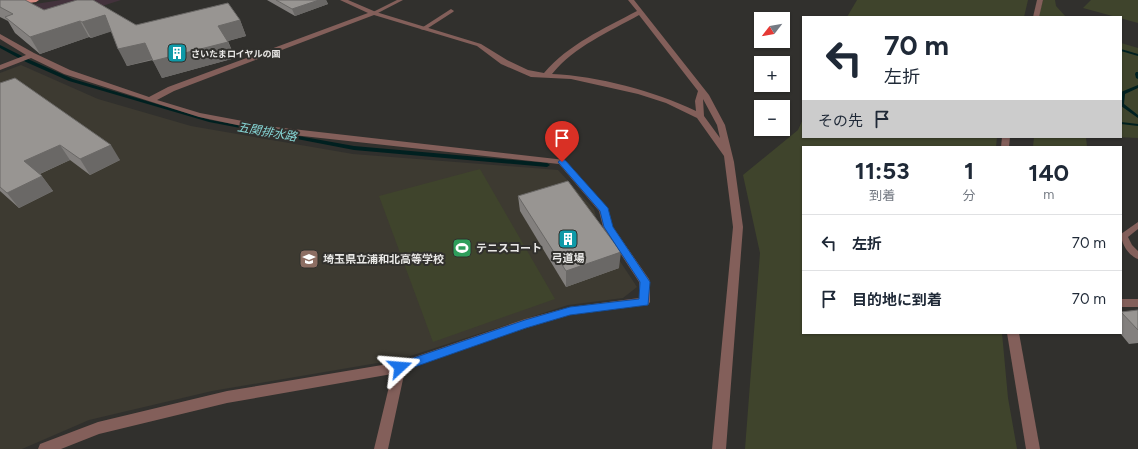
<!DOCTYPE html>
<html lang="ja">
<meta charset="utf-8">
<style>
body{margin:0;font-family:Figtree,"Noto Sans JP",sans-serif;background:#f2f2f3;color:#1f2937;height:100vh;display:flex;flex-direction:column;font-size:15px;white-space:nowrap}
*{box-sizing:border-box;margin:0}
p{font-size:13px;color:#747a83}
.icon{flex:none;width:22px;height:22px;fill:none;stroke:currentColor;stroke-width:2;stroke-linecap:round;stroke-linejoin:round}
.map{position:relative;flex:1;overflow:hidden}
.panel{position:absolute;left:802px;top:146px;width:320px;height:188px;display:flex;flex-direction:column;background:#fff;border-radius:0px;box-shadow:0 1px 3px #0004}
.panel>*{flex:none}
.banner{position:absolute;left:802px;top:16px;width:320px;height:122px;border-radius:0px;box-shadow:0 1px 3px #0004;background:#fff;color:#1f2937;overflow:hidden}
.needle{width:26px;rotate:239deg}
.controls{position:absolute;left:754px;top:12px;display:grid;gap:8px}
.controls a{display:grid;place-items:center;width:36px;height:36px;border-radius:0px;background:#fff;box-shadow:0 1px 3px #0004;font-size:20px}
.pin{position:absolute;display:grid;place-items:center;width:34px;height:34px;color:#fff;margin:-41px -17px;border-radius:50% 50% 50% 0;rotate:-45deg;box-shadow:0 0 4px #0007}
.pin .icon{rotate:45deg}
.me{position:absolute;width:44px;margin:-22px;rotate:71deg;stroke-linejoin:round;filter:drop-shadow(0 0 3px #0008)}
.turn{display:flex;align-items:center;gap:14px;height:84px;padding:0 16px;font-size:18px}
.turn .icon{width:52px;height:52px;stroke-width:2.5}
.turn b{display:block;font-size:28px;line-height:34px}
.then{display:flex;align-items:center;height:38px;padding:0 16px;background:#0003;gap:8px;font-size:15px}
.eta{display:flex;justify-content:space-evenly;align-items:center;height:68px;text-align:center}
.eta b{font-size:24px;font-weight:700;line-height:28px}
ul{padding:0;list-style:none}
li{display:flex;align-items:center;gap:12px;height:56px;padding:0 16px;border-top:1px solid #e0e1e3}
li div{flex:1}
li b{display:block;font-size:15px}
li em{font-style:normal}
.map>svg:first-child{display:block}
.industrial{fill:#43323c}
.built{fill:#3d3a31}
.green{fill:#3f442c}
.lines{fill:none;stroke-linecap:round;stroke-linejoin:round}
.stream{fill:#002020;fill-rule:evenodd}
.service{fill:#835f5a;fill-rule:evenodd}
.minor{fill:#835f5a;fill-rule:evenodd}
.primary{fill:#d58b82;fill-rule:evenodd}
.wall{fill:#83807e}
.shaded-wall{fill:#6a6866}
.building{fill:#989592;stroke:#6a6866}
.route{fill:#1a73e8;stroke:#114b97}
.labels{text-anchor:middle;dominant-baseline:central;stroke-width:4;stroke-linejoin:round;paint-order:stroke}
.far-poi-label{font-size:9px;font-weight:bold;fill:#e9e8e6;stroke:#31302d;text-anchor:start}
.poi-label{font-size:11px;font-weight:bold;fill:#e9e8e6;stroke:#31302d;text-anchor:start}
.water-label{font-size:12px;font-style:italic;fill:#86d6d6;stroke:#31302d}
</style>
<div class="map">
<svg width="1138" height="449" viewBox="0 0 1138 449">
<rect width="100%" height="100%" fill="#31302d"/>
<!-- industrial -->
<path class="industrial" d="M61 0H121L52 22 29 5Z"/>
<!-- built -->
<path class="built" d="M21 65 98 99 191 126 353 154 558 170 594 209 600 231 637 287 623 298 568 305 401 359 212 391 89 420 22 449H0V73Z"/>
<!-- green -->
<g class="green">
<path d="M857 0H1028L1024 17H847Z"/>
<path d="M1043 0H1055L1056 6 1066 17H1038Z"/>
<path d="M1091 0H1138V23L1083 8Z"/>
<path d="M1121 43 1138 48V138L1116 137H1121Z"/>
<path d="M803 119V137H997L996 147H803V333H1002L1008 398 1017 449H745L760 253 743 175 798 130Z"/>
<path d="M1034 137H1086L1087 147H1033Z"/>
<path d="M480 169 555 299 433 342 379 196Z"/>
</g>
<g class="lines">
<!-- stream -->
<g class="stream">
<path d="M0 45 30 60 73 79 210 120 354 146 547 163 550 165 547 167 354 150 209 122 69 81 26 62 0 48Z"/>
<path d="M1121 49 1138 54V56L1121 51Z"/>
<path d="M1136 72H1138V79L1136 78 1135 74Z"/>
<path d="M1138 85V88L1125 94 1124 104 1138 115V118L1121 106V92Z"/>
<path d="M1121 122 1138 124V126L1121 124Z"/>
</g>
<!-- service -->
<g class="service">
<path d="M397 0H403L376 14 371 13Z"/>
<path d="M451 9 454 11 453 12 425 30 420 29Z"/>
<path d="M1138 222V229L1128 237 1132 245 1138 251V259C1129 256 1121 244 1121 234Z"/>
</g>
<!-- minor -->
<g class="minor">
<path d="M340 0H348L376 12 481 44 507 60 528 70 544 73C569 44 603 29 637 11L628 0H634L709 95 725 125 734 162 743 227 726 449H712L733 227 724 156 697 118 666 103 638 94 571 79 531 77 501 64 477 46 374 15 174 91 157 100 200 113 275 127 565 160 607 208 613 227 649 279 650 282V302L648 305 570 315 526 328 405 370 388 449H374L392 374 227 403 99 434 61 449H38L40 444 98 422 227 391 400 362 525 319 570 307 639 298V282L603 227 599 211 559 164 275 133 199 117 64 74 31 58 0 70V65L26 55 0 39V34L34 53 70 70 149 97 168 87 368 13ZM639 15 698 91 695 101 696 111C654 91 598 76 552 74 575 46 609 32 639 15ZM703 99 717 125 720 138 704 116Z"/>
<path d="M1037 0H1043L1039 17H1033Z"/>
<path d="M1002 137H1010L1009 147H1001Z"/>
<rect x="1121" y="299" width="17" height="8"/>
<path d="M1007 333H1019L1040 449H1026Z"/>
</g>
<!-- primary -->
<path class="primary" d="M23 0H39L36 2 0 7V3Z"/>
</g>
<!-- wall -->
<g class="wall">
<path d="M0 0 44 10 136 25 240 20 246 36 228 41 235 58 162 78 153 60 127 66 111 31 91 38 89 37 40 54 15 33 8 21 0 17Z"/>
<path d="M267 0H326L328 4 295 16Z"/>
<path d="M0 83 120 160 90 175 70 160 40 174 53 191 19 208 0 191Z"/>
<path d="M518 196 619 268 566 287 520 211Z"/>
<path d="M1138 310V343L1129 344 1120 333H1121V312Z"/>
</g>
<!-- shaded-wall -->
<g class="shaded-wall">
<path d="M319 0H326L328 4 295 16 292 9Z"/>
<path d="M105 15 113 31 91 38 82 22Z"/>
<path d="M240 20 246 36 224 42 218 26Z"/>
<path d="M80 21 89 37 40 54 30 37Z"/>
<path d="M228 42 235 58 162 78 153 61Z"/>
<path d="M145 43 153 59 127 66 118 49Z"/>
<path d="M60 145 70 160 35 176 24 161Z"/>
<path d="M111 145 120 160 90 175 80 159Z"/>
<path d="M42 176 53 191 19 208 7 193Z"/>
<path d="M621 252 619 268 566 287V271Z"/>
</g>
<!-- building -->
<g class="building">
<path d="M0 0H25L44 10 77 0H93L136 25 228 3 240 20 218 26 228 42 153 61 145 43 118 49 105 15 82 22 80 21 30 37 5 17 13 14 0 7Z"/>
<path d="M276 0H319L292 9Z"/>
<path d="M15 78 111 145 80 159 60 145 24 161 42 176 7 193 0 187V83Z"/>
<path d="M568 181 621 252 566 271 518 196Z"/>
<path d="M1138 310V330L1121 312Z"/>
</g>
<!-- route -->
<path class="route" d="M562 159 565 160 608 208 613 227 650 282 648 305 570 315 526 328 400 372 396 371 394 367 396 364 525 320 570 307 639 299 640 282 604 227 600 211 558 162Z"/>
<!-- icons -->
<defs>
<symbol id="building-square" viewBox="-11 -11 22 22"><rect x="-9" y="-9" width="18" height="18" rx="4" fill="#0f9aa8" stroke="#31302d"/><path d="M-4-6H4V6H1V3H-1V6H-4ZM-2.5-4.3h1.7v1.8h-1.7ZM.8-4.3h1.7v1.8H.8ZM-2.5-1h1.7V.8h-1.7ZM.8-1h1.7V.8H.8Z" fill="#fff"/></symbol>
<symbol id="stadium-square" viewBox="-11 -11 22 22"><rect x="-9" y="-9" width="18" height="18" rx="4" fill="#2e9e5b" stroke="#31302d"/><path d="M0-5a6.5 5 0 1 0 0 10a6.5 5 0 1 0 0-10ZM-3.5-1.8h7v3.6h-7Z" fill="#fff"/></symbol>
<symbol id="school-square" viewBox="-11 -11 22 22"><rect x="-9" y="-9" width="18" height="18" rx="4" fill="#8d6e63" stroke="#31302d"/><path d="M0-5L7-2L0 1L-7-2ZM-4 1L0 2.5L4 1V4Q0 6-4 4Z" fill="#fff"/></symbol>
</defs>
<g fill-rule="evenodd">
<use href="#building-square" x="166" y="42" width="22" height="22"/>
<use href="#building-square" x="557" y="228" width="22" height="22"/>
<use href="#stadium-square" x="451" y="237" width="22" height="22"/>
<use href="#school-square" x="298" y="248" width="22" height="22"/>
</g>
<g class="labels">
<!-- far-poi labels -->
<g class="far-poi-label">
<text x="191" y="53">さいたまロイヤルの園</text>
</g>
<!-- poi labels -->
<g class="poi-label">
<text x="476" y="248">テニスコート</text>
<text x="568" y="258" text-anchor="middle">弓道場</text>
<text x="323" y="259">埼玉県立浦和北高等学校</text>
</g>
<!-- water labels -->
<g class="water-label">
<text transform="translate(267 132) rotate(10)">五関排水路</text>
</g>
</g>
</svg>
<div class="controls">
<a><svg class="needle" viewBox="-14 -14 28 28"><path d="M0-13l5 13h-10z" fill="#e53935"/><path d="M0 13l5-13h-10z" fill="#747a83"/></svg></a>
<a>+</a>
<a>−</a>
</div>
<div class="pin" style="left:562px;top:162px;background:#d93025"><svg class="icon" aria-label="arrive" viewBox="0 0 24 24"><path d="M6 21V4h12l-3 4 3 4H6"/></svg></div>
<svg class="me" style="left:400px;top:367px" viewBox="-20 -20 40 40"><path d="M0-17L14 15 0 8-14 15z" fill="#1a73e8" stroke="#fff" stroke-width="4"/></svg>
<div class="banner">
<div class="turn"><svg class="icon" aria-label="left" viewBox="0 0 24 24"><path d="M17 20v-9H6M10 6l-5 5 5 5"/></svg><div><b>70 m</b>左折</div></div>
<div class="then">その先<svg class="icon" aria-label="arrive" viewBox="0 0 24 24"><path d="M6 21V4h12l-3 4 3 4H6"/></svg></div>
</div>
<section class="panel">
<div class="eta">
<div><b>11:53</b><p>到着</p></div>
<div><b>1</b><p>分</p></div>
<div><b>140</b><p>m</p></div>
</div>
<ul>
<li><svg class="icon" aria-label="left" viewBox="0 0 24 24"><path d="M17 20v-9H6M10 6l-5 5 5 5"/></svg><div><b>左折</b></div><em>70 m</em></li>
<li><svg class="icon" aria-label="arrive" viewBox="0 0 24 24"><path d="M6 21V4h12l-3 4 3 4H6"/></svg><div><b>目的地に到着</b></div><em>70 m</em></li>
</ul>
</section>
</div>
